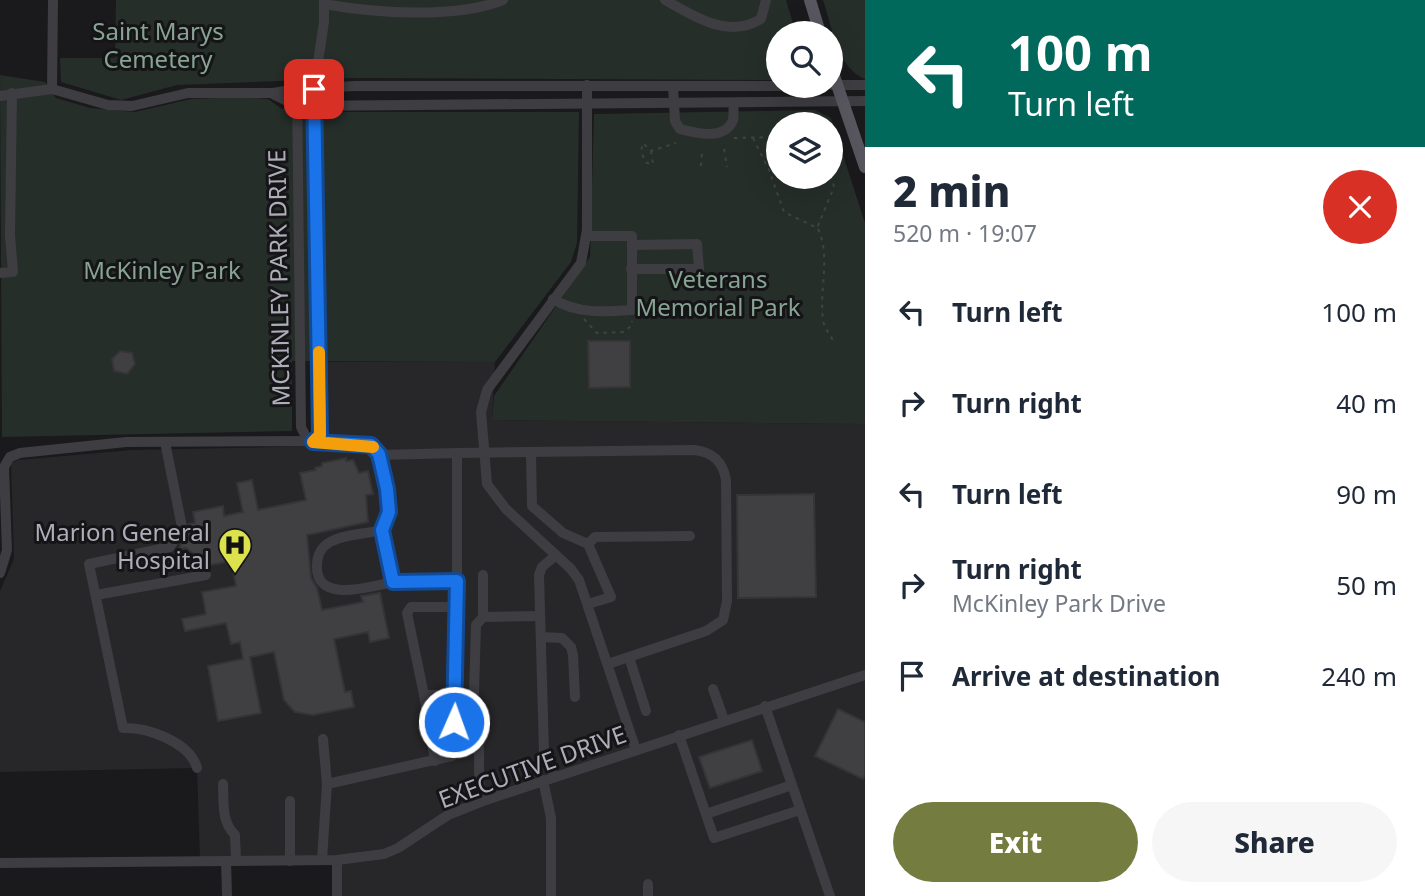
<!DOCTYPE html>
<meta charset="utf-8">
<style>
body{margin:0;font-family:"Noto Sans",sans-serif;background:#f6f6f7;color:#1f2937;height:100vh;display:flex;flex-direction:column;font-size:26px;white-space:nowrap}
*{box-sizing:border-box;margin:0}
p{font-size:23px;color:#747a83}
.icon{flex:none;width:38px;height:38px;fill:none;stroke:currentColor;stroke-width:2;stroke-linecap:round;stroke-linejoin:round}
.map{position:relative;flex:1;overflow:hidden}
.details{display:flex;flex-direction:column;background:#fff;width:560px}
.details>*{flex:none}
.guide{background:#00695c;color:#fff;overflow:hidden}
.fabs{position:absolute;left:766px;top:21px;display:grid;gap:14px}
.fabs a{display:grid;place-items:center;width:77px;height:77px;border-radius:50%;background:#fff;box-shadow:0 7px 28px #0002;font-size:35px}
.pin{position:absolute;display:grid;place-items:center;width:60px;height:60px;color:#fff;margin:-30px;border-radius:14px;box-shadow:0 4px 10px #0006}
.me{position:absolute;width:77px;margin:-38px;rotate:2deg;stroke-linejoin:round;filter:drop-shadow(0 0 5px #0008)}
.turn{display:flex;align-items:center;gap:24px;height:147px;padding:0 28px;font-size:32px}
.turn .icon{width:91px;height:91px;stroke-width:2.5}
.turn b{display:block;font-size:49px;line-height:60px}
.round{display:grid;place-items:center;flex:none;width:74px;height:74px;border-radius:37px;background:#f6f6f7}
.head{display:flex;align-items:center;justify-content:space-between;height:119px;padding:0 28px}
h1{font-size:42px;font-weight:800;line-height:52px}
.cta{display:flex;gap:14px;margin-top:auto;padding:14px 28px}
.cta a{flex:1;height:80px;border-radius:42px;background:#747c40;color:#fff;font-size:28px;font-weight:800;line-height:80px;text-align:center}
.cta a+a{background:#f6f6f7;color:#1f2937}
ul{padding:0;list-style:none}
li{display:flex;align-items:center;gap:21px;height:91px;padding:0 28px}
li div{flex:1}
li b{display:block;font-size:26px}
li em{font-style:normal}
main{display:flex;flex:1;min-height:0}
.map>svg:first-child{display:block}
.built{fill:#272628}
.green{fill:#262e2a;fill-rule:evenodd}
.building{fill:#403f42;stroke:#353437;stroke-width:2}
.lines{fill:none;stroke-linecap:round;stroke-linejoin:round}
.path{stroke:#414147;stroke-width:2;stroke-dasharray:3.5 5;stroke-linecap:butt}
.minor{stroke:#3e3d42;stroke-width:10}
.major{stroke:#58575f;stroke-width:12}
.route-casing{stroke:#114b97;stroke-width:18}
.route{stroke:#1a73e8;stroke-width:12}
.slow{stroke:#f59e0b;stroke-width:12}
.labels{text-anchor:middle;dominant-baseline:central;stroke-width:6;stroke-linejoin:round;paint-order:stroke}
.park-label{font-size:24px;fill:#86a393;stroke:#151416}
.street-label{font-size:24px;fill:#aeadba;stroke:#151416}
.poi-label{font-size:24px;fill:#aeadba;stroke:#151416;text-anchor:end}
</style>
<main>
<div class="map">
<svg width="865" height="896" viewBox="0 0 865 896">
<rect width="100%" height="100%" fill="#1a191b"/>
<!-- built -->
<path class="built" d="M326 362H495L492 420 865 424V896H335L334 859 200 860 197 768 0 772V591L14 559 11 463 18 460 132 450 325 446Z"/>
<!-- green -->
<g class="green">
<path d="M116 0H786L796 33H779V80L354 78 177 85 121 100 61 82 60 58H115Z"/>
<path d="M823 0H865V79C837 68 832 26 823 0Z"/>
<path d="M0 75 45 82 56 98 90 108 135 112 191 99 241 97 268 99 282 109 331 112H579L577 243 571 262 495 362 292 361V431L2 437Z"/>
<path d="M815 110 831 118 865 223V424L492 420 494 396 590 257 594 114ZM779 124H831V177H779Z"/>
</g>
<!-- building -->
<g class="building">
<path d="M588 341H630V387L589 388Z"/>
<path d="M120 351 132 353 135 364 127 374 114 371 112 359Z"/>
<path d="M346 458V461L353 460 359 473 368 471 373 494 366 495 368 522 307 535 311 578 317 588 322 610 363 602 361 596 380 593 389 638 370 642 368 632 334 639 345 692 351 691 354 707 313 715 295 712 284 700 274 652 250 657 261 713 218 721 208 666 243 659 240 642 231 644 226 623 185 631 182 619 206 614 202 592 236 586 231 561 200 567 198 557 186 548 179 549 189 524 195 523 193 512 223 506 224 516 243 512 237 483 252 480 258 510 306 500 300 473 316 470 315 468 322 466V463Z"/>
<path d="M814 494 816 597 738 598 737 495Z"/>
<path d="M838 709 865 722V774L863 779 815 756Z"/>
<path d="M752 740 762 771 710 788 699 757Z"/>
</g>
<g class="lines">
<!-- path -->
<g class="path">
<path d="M734 138 779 137"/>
<path d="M753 138 769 170 784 212 817 228 834 187 831 177"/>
<path d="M724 149 727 167"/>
<path d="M651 151 653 164 647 163C642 156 640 151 643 143L651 151 676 143"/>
<path d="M701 166 702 152"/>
<path d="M818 229C831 256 819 290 823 319 824 330 831 334 834 343"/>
<path d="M584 319 597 333 624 332 632 325V321"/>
</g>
<!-- minor -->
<g class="minor">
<path d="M665 0C695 17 728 39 761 19L766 0"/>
<path d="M324 4C375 13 455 19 503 0"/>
<path d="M587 85V230L581 263 487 390 481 412 487 484 506 509 571 569 579 580 636 750"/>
<path d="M832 85H865"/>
<path d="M673 86 675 121 680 129C695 133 725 141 733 120 734 116 733 108 734 103"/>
<path d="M52 89 53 0"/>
<path d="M297 89 301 427 306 437 313 441 320 435 314 89 324 22V0"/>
<path d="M273 94 297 106 865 101"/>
<path d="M0 96 52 89 108 105 132 106 188 93H273L297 89 355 86H780"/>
<path d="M631 269H699L697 244 632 245"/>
<path d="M0 273 13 272 10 235 12 93"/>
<path d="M553 299C577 314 604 312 632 310V236H587"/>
<path d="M165 442 182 527 170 547 89 564 123 728C147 727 190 742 197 768"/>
<path d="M457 453 694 450C713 452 723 462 726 480L727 601 723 620 706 631 608 664"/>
<path d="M531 453 532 506 563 533 588 544 611 597 588 604"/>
<path d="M379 455 457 453V581L393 582"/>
<path d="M382 530 393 582C371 586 315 605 317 565 317 556 321 547 330 542 344 534 366 534 382 530Z"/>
<path d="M588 544 595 537 690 536"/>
<path d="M0 573 7 550 4 467 10 457 20 453 126 442 313 441 371 445C388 465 395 507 382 530"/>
<path d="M483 575V617L476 625 473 726C485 748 474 777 483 801"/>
<path d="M96 595 206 575"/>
<path d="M456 607H411L407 613 424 695H455L457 581"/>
<path d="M483 617 540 616"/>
<path d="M541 637 562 638 571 647 573 655 575 697"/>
<path d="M629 657 646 711"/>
<path d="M713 689 724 720"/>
<path d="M424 695 435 761"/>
<path d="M765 706 830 896"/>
<path d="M679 735 714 838 800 810"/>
<path d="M554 776 544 752 539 575 542 567 556 555"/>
<path d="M543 780 551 818V896"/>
<path d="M223 784C224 803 221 821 235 835L236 861"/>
<path d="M327 784 452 756 455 695"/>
<path d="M706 814 792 785"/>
<path d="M322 860 327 784 323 739"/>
<path d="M337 860V896"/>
<path d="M226 861 227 896"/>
<path d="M290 861V801"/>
<path d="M0 863 337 860 384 854 398 848 448 815 483 801 865 675"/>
<path d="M648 884V896"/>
</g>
<!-- major -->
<g class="major">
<path d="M810 0 820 33"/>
<path d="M831 67 865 167"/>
</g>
</g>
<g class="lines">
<defs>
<path id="route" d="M314 89 320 435 313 442 371 445 379 454 387 489 389 512 382 530 393 582 457 581 454 722"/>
</defs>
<!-- route casing -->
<use href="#route" class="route-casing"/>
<!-- route -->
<use href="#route" class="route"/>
<!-- slow -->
<path class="slow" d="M319 352 320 435 313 442 373 447"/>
</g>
<!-- icons -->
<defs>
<symbol id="hospital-pin" viewBox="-11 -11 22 30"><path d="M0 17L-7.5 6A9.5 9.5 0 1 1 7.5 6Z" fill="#dce24b" stroke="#151416"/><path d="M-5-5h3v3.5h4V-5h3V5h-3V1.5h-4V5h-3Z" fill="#111"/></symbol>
</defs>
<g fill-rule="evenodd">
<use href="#hospital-pin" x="216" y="526" width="38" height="52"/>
</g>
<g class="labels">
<!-- park labels -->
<g class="park-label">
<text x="158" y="30">Saint Marys<tspan x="158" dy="28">Cemetery</tspan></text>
<text x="162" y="269">McKinley Park</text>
<text x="718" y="278">Veterans<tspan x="718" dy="28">Memorial Park</tspan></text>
</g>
<!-- street labels -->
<g class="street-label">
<text transform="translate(278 278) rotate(-91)">MCKINLEY PARK DRIVE</text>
<text transform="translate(532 766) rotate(-20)">EXECUTIVE DRIVE</text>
</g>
<!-- poi labels -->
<g class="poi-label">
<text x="210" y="531">Marion General<tspan x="210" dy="28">Hospital</tspan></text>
</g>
</g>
</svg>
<div class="fabs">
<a><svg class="icon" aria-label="search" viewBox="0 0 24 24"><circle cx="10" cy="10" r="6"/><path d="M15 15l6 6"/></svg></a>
<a><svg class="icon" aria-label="layers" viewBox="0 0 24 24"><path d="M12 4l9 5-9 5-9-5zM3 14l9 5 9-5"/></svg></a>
</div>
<div class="pin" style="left:314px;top:89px;background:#d93025"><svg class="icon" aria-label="arrive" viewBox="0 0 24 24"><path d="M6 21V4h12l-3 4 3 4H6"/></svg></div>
<svg class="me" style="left:454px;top:722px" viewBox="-20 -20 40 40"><circle r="17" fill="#1a73e8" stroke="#fff" stroke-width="3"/><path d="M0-11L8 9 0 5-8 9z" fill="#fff"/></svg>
</div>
<section class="details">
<div class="guide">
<div class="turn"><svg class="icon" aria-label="left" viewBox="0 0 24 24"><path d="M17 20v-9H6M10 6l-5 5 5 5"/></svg><div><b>100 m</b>Turn left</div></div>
</div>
<div class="head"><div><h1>2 min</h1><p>520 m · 19:07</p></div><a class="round" style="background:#d93025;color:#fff"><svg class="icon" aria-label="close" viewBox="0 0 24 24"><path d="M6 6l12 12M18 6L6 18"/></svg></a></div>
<ul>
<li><svg class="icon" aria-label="left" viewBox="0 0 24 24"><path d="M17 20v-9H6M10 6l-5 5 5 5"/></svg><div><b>Turn left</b></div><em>100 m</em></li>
<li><svg class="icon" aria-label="right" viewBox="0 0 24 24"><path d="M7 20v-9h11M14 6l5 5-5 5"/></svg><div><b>Turn right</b></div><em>40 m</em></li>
<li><svg class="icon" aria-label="left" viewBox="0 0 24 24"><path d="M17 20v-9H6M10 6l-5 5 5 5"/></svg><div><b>Turn left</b></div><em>90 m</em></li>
<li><svg class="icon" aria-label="right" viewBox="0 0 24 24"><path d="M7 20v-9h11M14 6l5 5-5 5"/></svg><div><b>Turn right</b><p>McKinley Park Drive</p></div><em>50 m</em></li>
<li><svg class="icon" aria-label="arrive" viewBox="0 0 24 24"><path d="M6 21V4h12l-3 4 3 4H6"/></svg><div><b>Arrive at destination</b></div><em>240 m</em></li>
</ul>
<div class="cta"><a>Exit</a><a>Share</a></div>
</section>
</main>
